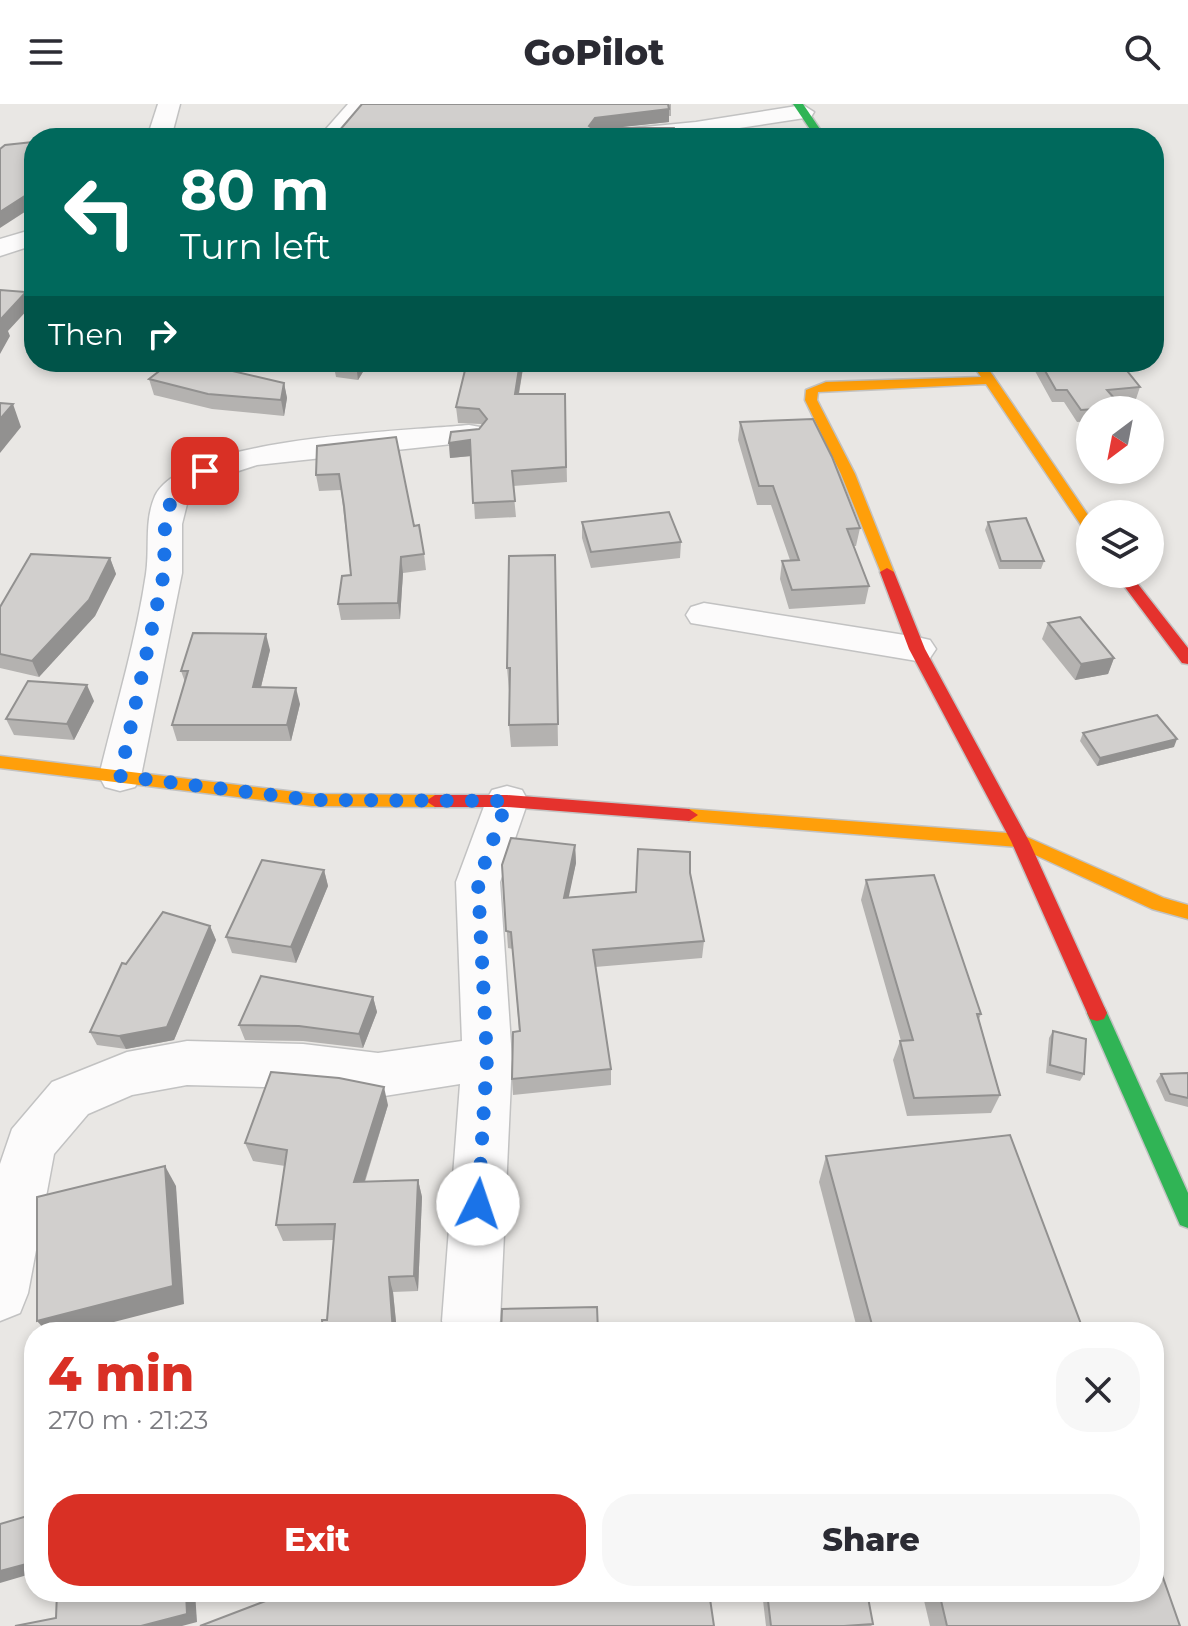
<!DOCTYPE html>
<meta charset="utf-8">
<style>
body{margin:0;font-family:Montserrat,sans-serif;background:#f7f7f7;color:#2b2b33;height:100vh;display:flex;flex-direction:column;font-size:30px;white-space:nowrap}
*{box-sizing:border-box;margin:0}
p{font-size:26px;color:#7c7c81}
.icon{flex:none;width:44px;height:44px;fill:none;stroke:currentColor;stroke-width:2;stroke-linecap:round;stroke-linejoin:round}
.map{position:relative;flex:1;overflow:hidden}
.panel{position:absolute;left:24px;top:1218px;width:1140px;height:280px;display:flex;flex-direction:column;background:#fff;border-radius:32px;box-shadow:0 4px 12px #0003}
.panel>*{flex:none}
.guide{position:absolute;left:24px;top:24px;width:1140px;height:244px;border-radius:32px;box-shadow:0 4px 12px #0003;background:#00695c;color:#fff;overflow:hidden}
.needle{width:52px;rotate:212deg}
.tools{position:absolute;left:1076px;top:292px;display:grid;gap:16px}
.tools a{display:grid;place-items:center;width:88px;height:88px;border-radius:50%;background:#fff;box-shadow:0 4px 12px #0003;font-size:40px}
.pin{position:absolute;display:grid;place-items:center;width:68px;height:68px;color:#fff;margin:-34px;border-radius:16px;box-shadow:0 4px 12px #0006}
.me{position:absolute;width:88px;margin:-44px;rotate:4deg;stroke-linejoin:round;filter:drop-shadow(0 0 6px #0008)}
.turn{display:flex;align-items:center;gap:28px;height:168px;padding:0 24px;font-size:36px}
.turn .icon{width:104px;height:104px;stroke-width:2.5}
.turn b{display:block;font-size:56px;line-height:68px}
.then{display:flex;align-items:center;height:76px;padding:0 24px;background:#0003;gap:16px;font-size:30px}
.round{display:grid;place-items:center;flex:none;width:84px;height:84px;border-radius:32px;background:#f7f7f7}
.headline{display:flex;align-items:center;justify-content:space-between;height:136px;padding:0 24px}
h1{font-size:48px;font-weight:800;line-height:60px;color:#d93025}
.action{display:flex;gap:16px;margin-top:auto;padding:16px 24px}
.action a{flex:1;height:92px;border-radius:32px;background:#d93025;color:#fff;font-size:32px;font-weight:800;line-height:92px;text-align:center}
.action a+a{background:#f7f7f7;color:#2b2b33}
header{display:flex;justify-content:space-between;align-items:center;height:104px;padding:0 24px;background:#fff;font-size:36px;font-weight:800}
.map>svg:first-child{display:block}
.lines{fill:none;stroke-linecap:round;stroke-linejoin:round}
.street-casing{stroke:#c2c2c2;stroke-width:3}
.fast-casing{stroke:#c2c2c2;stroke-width:3}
.slow-casing{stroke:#c2c2c2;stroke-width:3}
.jam-casing{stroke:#c2c2c2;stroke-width:3}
.street{fill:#fcfbfb;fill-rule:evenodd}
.fast{fill:#30b455;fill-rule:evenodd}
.slow{fill:#ff9f0a;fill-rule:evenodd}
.jam{fill:#e5322d;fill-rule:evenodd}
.wall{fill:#b4b2b0}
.shaded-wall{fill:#929190}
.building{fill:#d1cfcd;stroke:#929190;stroke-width:2}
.route{stroke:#1a73e8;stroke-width:14;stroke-dasharray:0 25.2}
</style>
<header><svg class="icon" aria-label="menu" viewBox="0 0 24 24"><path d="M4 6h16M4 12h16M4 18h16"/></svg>GoPilot<svg class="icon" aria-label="search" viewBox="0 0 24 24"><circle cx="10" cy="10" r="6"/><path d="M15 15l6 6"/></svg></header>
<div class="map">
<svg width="1188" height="1522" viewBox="0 0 1188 1522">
<rect width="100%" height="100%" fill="#e9e7e4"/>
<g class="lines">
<defs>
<g id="street">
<path d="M158 0H180L171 34H147Z"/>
<path d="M348 0H371L342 34H318Z"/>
<path d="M803 1 814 8 811 13 674 34H592L596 29 604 27 696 18Z"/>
<path d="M34 125V141L0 152V135Z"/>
<path d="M469 321 480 323 485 330 480 337 257 361 217 374 188 396 182 420V469L141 672 135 683 120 687 105 683 99 672C115 606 136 537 146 470 150 444 144 417 155 392 183 333 407 327 469 321Z"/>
<path d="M704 499 917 533 930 536 936 545 930 554 917 557 691 519 686 511 691 503Z"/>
<path d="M507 682 522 686 528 697 500 778 512 955 500 1217 495 1228H447L442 1217 460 980 378 993 303 984 187 981 132 991 88 1010 54 1050 28 1189 20 1209 0 1217V1060L12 1025 52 978 127 948 187 937 303 940 378 949 462 937 456 778 486 697 492 686Z"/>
</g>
<g id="fast">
<path d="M793 0H803L826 34H816Z"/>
<path d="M1097 901 1104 903 1107 909 1188 1089V1124L1180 1121 1087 909 1090 903Z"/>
</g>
<g id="slow">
<path d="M971 258H983L994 273 1090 414V428L1085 427 986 280 818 288 817 296 855 370 894 468 887 472 882 471 841 370 805 296 806 286 826 278 981 273Z"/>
<path d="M0 652 312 690 435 691 444 697 435 703 312 702 0 664Z"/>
<path d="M689 705 1020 730 1164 794 1188 801V815L1152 805 1018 743 689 717 680 711Z"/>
</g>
<g id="jam">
<path d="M887 464 894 468 925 545 1029 737 1107 909 1104 915 1097 917 1090 915 1011 737 909 545 880 468Z"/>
<path d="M1115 470H1130L1188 544V560L1182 559Z"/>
<path d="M435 691H507L689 705 698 711 689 717 507 703H435L426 697Z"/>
</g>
</defs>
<!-- street casing -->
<use href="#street" class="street-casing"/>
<!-- fast casing -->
<use href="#fast" class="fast-casing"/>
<!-- slow casing -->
<use href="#slow" class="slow-casing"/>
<!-- jam casing -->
<use href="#jam" class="jam-casing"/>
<!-- street -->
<use href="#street" class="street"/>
<!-- fast -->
<use href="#fast" class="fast"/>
<!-- slow -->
<use href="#slow" class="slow"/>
<!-- jam -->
<use href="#jam" class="jam"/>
</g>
<!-- wall -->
<g class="wall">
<path d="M671 0V12H669V18L610 24 333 34Z"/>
<path d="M333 258H369L358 276 336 273Z"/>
<path d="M524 258 519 290H565L567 378 513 382 516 413 475 415 471 352 450 354 449 339 479 325 482 321 481 320 458 319 456 303Z"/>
<path d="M1030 258H1122L1124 263 1140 283 1136 295 1117 296 1122 303 1121 306H1090V317L1077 318 1064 298H1052Z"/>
<path d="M149 275 284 279 287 294 284 312 212 305 154 291Z"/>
<path d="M740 318 860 424 856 442H853L869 482 865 500 789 505 780 475 782 457 790 456 771 401H757L738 336Z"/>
<path d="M317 342 414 422 424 450 426 466 403 469 400 515 341 516 338 500 351 471 341 386 319 387 316 371Z"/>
<path d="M582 418 681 438 680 454 591 464 582 434Z"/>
<path d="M988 418 1044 457 1041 465H999L985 426Z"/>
<path d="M555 451 558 642 511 643 509 621 510 586H509L507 564Z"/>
<path d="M110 454 116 470 95 512 39 573 0 564V503Z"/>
<path d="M1048 519 1114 554 1108 570 1075 576 1042 535Z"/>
<path d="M270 546 261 583 300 600 291 637H177L172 621 185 578 181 567Z"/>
<path d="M94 597 74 636 14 631 6 615Z"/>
<path d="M1083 629 1174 643 1097 662 1080 637Z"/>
<path d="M575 741 576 759 568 793 636 788 690 769 704 837 702 854 595 863 611 965V981L513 991 512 975 519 927 513 845 508 844 502 761Z"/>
<path d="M324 766 328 782 296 859 232 849 226 833Z"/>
<path d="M866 776 981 910 979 915 1000 991 991 1009 907 1012 893 956 900 937H901L861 796Z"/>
<path d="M210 822 216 836 174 936 126 945 97 941 90 928 126 860Z"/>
<path d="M373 893 377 908 363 944 303 937 245 936 239 921Z"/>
<path d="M1053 927 1084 970 1080 977 1046 969 1049 934Z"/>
<path d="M1188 969V1003L1165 997 1156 977 1161 970Z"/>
<path d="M388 1001 365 1078 418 1076 422 1093 418 1187 393 1188 397 1228H323L327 1216 334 1136 283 1137 276 1121 285 1062 253 1057 245 1039Z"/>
<path d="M826 1052 1084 1228H858L819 1078Z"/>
<path d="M762 1488H867L873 1520 871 1522H766Z"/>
<path d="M922 1488H1154L1180 1522H930Z"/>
</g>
<!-- shaded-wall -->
<g class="shaded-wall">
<path d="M669 5V18L595 26 589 22 595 14Z"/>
<path d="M34 86V102L0 124V108Z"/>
<path d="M26 188 31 202 8 227 10 232 0 250V216Z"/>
<path d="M357 258H369L358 276 356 260Z"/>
<path d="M520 258H524L516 305 515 290Z"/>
<path d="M284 279 287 294 284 312 281 296Z"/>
<path d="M13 300 21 323 0 349V315Z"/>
<path d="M470 336 471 352 450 354 449 339Z"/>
<path d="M401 453 403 469 400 515 398 499Z"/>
<path d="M110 454 116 470 95 512 39 573 32 557Z"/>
<path d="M266 530 270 546 257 599 253 583Z"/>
<path d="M1114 554 1108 570 1075 576 1081 560Z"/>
<path d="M87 581 94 597 74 636 67 620Z"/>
<path d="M296 584 300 600 291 637 287 621Z"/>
<path d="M1177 635 1174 643 1097 662 1100 654Z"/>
<path d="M575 741 576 759 565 811 564 794Z"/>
<path d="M324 766 328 782 296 859 291 843Z"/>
<path d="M210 822 216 836 174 936 126 945 119 932Z"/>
<path d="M373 893 377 908 363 944 359 930Z"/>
<path d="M384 983 388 1001 359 1095 354 1078Z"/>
<path d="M165 1062 176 1082 184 1200 75 1228H47L37 1217Z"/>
<path d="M418 1076 422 1093 418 1187 414 1172Z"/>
<path d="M389 1173 393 1188 397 1228H393Z"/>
<path d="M34 1458V1469L0 1479V1467Z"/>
<path d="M186 1488H195L197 1518 182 1522H141Z"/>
</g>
<!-- building -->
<g class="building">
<path d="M362 0H668L669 5 595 14 589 22 592 24H674L677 34H333Z"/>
<path d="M207 25 256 34 289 32V34H194Z"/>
<path d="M33 38H34V86L0 108V45L5 41Z"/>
<path d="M0 186 26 188 0 216Z"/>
<path d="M171 258H194L284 279 281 296 208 290 149 275Z"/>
<path d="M337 258H357L356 260Z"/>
<path d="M467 258H520L515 290H565L566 363 512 367 515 397 473 399 470 336 449 339 451 328 479 325 487 315 479 305 456 303Z"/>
<path d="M1040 258H1122L1124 263 1140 283 1107 286 1122 303 1081 306 1067 286H1056Z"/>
<path d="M0 299 13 300 0 315Z"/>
<path d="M813 315 832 353 860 424 847 425 869 482 792 486 782 457 799 456 773 382H759L740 318Z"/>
<path d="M396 333 414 422 419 421 424 450 401 453 398 499 338 500 342 472 351 471 344 402 339 370 316 371 317 342Z"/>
<path d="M669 408 681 438 591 448 582 418Z"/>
<path d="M1026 414 1044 457H1001L988 418Z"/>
<path d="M31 450 110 454 89 496 32 557 0 550V503Z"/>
<path d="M555 451 558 620 509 621 510 564H507L509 452Z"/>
<path d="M1080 513 1114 554 1081 560 1048 519Z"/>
<path d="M193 529 266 530 253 583 296 584 287 621H172L188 567H181Z"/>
<path d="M28 577 87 581 67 620 6 615Z"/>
<path d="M1157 611 1177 635 1100 654 1083 629Z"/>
<path d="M511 734 575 741 564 794 636 788 638 745 690 748V769L704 837 593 846 611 965 512 975 513 928 520 927 511 828 506 827 502 761Z"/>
<path d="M262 756 324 766 291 843 226 833Z"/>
<path d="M934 771 981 910H977L1000 991 914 994 900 937 913 936 866 776Z"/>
<path d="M163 808 210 822 167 923 119 932 90 928 122 859 126 860Z"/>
<path d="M261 872 373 893 359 930 299 922 239 921Z"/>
<path d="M1053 927 1086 935 1084 970 1050 961Z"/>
<path d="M271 968 339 974 384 983 354 1078 418 1076 414 1172 389 1173 393 1228H323L322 1216H327L335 1120 276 1121 287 1046 245 1039Z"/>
<path d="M1188 969V994L1170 990 1161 970Z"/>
<path d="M1010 1031 1084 1228H874L826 1052Z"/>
<path d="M165 1062 173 1182 37 1217V1093Z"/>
<path d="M597 1203 598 1228H501L502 1205Z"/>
<path d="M34 1410V1458L0 1467V1420Z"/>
<path d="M1154 1448 1180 1522H947L939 1488H1154Z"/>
<path d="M57 1488H186L187 1510 141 1522H15L56 1514Z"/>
<path d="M289 1488H709L714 1522H200Z"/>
<path d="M767 1488H867L873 1520 844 1522H771Z"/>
</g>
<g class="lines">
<!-- route -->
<path class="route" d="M205 367 172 392 165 420 164 469 120 672 312 696 507 697 478 778 487 955 478 1100"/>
</g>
</svg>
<div class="tools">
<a><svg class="needle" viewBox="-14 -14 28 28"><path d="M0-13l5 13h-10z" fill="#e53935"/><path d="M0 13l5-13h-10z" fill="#7c7c81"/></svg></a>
<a><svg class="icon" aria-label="layers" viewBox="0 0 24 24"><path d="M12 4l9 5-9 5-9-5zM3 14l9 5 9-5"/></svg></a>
</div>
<div class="pin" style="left:205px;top:367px;background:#d93025"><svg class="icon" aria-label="arrive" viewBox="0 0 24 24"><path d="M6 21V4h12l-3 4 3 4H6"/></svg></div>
<svg class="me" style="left:478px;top:1100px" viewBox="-20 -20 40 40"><circle r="19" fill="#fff"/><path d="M0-13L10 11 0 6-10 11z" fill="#1a73e8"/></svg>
<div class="guide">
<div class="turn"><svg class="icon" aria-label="left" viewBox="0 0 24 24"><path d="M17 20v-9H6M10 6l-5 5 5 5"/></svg><div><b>80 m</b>Turn left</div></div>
<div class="then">Then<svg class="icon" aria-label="right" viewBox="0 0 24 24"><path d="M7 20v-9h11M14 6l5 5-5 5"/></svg></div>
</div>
<section class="panel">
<div class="headline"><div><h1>4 min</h1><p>270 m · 21:23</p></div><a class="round"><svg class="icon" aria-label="close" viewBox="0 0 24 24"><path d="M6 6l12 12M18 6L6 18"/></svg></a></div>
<div class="action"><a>Exit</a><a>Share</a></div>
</section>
</div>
